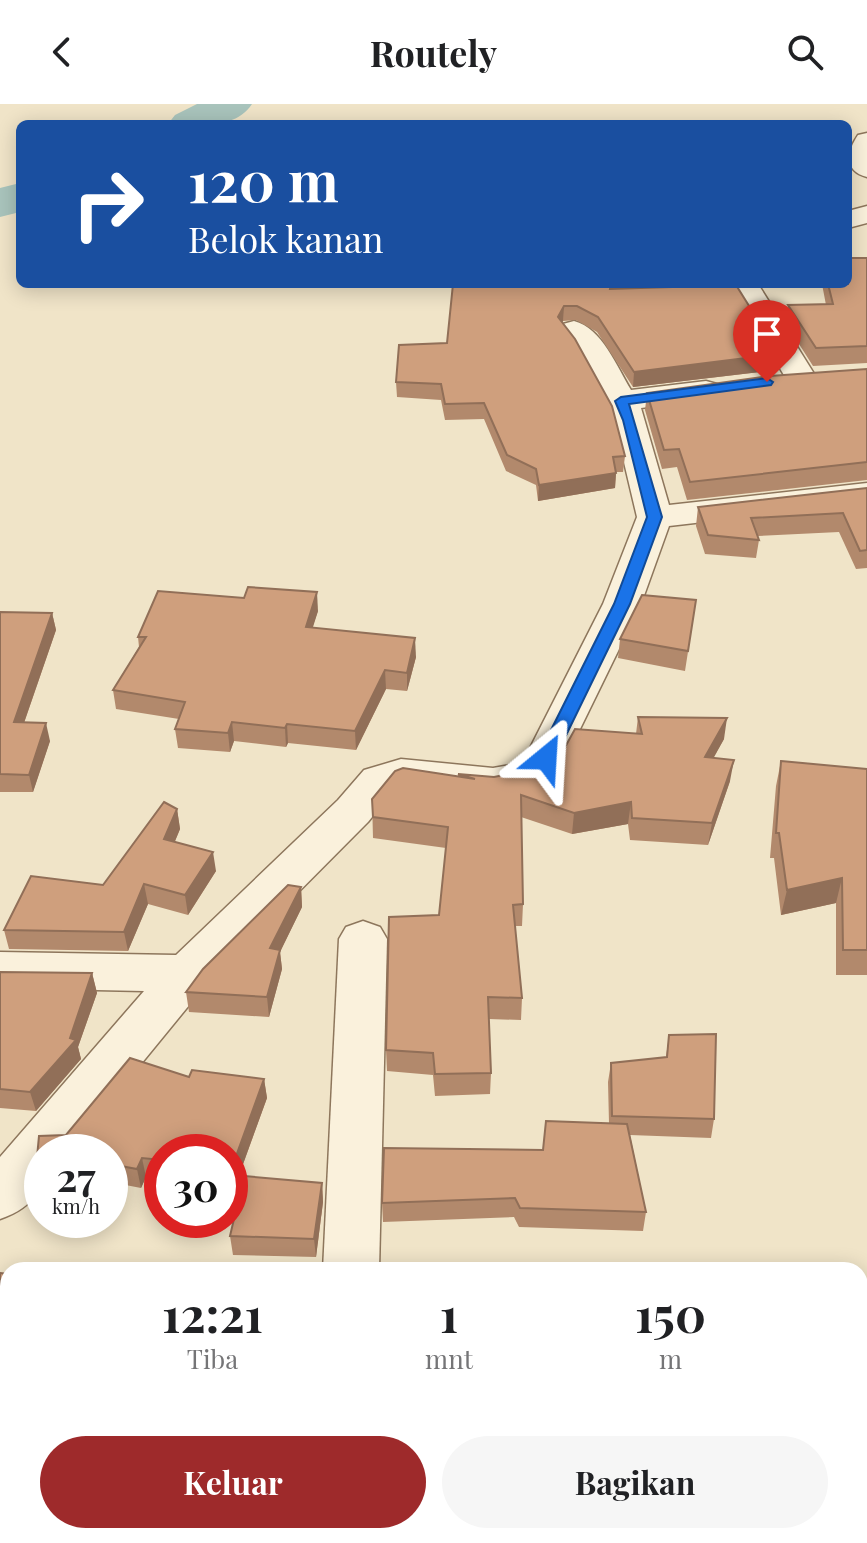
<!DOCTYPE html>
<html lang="id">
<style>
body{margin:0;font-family:"Playfair Display",serif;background:#f6f6f6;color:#202124;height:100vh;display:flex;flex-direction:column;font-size:30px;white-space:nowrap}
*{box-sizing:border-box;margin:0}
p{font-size:26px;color:#757577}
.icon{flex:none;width:44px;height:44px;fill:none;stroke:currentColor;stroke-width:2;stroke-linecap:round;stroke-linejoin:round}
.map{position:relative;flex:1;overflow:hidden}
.side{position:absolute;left:0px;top:1158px;width:868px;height:282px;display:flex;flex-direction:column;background:#fff;border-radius:24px 24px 0 0;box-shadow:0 4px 20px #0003}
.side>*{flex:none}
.top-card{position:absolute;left:16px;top:16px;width:836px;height:168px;border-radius:12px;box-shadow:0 4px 20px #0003;background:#1a4fa0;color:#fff;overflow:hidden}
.speed{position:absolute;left:24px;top:1030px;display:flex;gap:16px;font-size:40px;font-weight:700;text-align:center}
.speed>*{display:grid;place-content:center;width:104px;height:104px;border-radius:50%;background:#fff;box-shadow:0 4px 20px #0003;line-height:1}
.speed small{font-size:20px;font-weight:400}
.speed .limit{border:12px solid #d22;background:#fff;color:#111}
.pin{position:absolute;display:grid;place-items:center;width:68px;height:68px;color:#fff;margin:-82px -34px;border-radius:50% 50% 50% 0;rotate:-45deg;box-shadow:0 0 8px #0007}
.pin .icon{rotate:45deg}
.me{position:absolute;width:88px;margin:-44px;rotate:27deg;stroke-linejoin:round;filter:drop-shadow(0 0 6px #0008)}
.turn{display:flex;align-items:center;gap:28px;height:168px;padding:0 40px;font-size:36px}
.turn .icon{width:104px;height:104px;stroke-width:2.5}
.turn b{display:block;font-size:56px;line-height:68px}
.eta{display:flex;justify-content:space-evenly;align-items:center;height:136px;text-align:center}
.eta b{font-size:48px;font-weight:700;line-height:56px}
.button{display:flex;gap:16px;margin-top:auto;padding:16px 40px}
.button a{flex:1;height:92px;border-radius:48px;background:#9e2a2b;color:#fff;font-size:32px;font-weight:700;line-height:92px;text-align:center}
.button a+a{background:#f6f6f6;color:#202124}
header{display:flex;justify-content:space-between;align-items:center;height:104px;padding:0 40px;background:#fff;font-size:36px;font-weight:700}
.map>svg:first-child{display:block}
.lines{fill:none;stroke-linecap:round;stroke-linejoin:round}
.river{fill:#a9c4bc;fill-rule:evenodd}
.street-casing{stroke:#8d765c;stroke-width:3}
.street{fill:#faf1dc;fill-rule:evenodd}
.wall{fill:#b2896c}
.shaded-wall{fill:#916f58}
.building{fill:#cf9f7d;stroke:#916f58;stroke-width:2}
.route{fill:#1a73e8;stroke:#114b97;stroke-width:2}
</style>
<header><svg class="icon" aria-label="back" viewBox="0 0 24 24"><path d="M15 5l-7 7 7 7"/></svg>Routely<svg class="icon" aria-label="search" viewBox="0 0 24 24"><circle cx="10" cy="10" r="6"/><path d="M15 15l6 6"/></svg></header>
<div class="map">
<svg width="867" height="1439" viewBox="0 0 867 1439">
<rect width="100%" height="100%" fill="#f0e4c8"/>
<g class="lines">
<!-- river -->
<g class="river">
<path d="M197 0H252C234 27 197 20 168 20L175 11Z"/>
<path d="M20 79V108L0 113V84Z"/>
</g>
<defs>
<g id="street">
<path d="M867 29V73C843 67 847 47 858 31Z"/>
<path d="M867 102V119L848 124V107Z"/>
<path d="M730 180H758L818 276 813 283 802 285 791 283Z"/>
<path d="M574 217C602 224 617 263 631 286L706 277 717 280 722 287 717 294 641 304 669 401 867 379V399L669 422 641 500 561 664 537 683 493 692 403 683 394 686 368 718 204 883 69 1048H42C42 1085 37 1102 0 1115V1053L144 887 0 884V848L176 851 338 696 364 666 401 655 493 664 510 661 529 646 603 500 637 413 614 316 577 248 559 226 563 220Z"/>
<path d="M363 817 380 823 387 835 379 1166H323L339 835 346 823Z"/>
<rect x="860" y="1208" width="7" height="54"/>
<path d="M310 1432H374L373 1439H309Z"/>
</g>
</defs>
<!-- street casing -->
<use href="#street" class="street-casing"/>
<!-- street -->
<use href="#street" class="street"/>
</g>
<!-- wall -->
<g class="wall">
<path d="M867 154V259L813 262 785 218 788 201H826L822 180H848Z"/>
<path d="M453 180H612L611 185 779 250 776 266 633 283 597 228 576 216 563 217 562 218 625 352 623 368H616L615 384 538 397 536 381 506 367 484 315 445 316 441 296 397 293 396 278 447 239Z"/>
<path d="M867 265V376L687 396 677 363 662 365 645 306 647 289Z"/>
<path d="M867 384V464L856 465 839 428 758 432 759 436 756 454 705 450 696 422 698 403Z"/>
<path d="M696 496 685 567 618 554 620 535Z"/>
<path d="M318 507 312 524 416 553 407 587 386 585 356 646 288 639 286 643 234 637 230 648 178 644 175 625 179 615 116 605 113 586 139 543 138 533Z"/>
<path d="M0 508 52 509 56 526 24 619 50 637 33 688H0Z"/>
<path d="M638 613 724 635 713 654 730 677 708 741 630 736 628 720 572 730 521 713 523 800 522 822H515L522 894 521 916 489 915 491 969 490 990 435 992 433 971 387 967 386 946 439 811 446 744 373 734 372 695 458 673V670L494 673 539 664 636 630Z"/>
<path d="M781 657 867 665V871H836V799L781 811 774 754H770L776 682Z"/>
<path d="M177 705 180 725 175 737 216 767 188 811 148 800 128 847 9 845 4 826 103 781Z"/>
<path d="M301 783 302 803 280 848 282 865 269 913 189 908 186 888Z"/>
<path d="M0 868 92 869 97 889 78 943 81 955 36 1007 0 1004Z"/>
<path d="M669 931 714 1015 711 1034 630 1031 646 1108 643 1127 519 1123 514 1113 383 1118 382 1099 543 1046 609 1019 608 978 611 959 666 953Z"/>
<path d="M130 954 189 973 192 966 264 975 267 994 234 1085H230V1048H162V1075L146 1073 141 1084 110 1078V1048H42V1101L32 1099 26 1080 36 1064 39 1032 66 1031Z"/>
<path d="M322 1079 323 1098 316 1153 233 1151 230 1132Z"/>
<path d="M0 1169 8 1432H164L163 1439H0Z"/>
</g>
<!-- shaded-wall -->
<g class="shaded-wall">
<path d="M564 202 563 217 557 228 558 213Z"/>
<path d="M779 250 776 266 633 283 634 268Z"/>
<path d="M616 369 615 384 538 397 539 381Z"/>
<path d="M317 488 318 507 307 542 306 523Z"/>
<path d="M52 509 56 526 18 636 14 618Z"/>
<path d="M415 534 416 553 407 587V569Z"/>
<path d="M385 566 386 585 356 646 355 627Z"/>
<path d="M727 614 724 635 702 675 705 653Z"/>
<path d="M232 618 234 637 230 648 228 629Z"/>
<path d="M46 619 50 637 33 688 29 671Z"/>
<path d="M287 620 288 639 286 643 285 624Z"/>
<path d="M734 656 730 677 708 741 712 719Z"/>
<path d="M631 698 628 720 572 730 574 709Z"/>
<path d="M177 705 180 725 168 754 164 735Z"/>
<path d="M213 748 216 767 188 811 185 791Z"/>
<path d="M842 774 836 799 781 811 787 786Z"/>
<path d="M144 780 148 800 128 847 124 828Z"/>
<path d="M301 783 302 803 280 848 282 865 269 913 267 893 270 844Z"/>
<path d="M92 869 97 889 78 943 81 955 36 1007 30 988 70 934Z"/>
<path d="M264 975 267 994 234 1085 231 1066Z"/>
<path d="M142 1054 146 1073 141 1084 137 1065Z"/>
<path d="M322 1079 323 1098 316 1153 314 1135Z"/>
<path d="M147 1432H151L153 1439H146Z"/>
<path d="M159 1432H164L163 1439H161Z"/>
</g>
<!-- building -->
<g class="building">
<path d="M848 154H867V242L816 244 788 201 833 200 828 180H848Z"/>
<path d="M453 180H611L610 185 736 181 779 250 634 268 598 213 577 202H564L558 213 575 235 612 302 625 352 613 353 616 369 539 381 536 365 507 351 484 299 445 300 441 280 396 278 399 241 447 239Z"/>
<path d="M867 265V358L690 378 679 345 664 346 647 289 770 272Z"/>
<path d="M867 384V446L860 447 843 409 751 414 759 436 708 431 698 403Z"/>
<path d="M248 483 317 488 306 523 415 534 407 569 385 566 355 627 287 620 285 624 232 618 228 629 175 625 185 598 113 586 146 533H138L158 487 244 494Z"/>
<path d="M642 491 696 496 688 547 620 535Z"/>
<path d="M0 508 52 509 14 618 46 619 29 671 0 670Z"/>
<path d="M638 613 727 614 705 653 734 656 712 719 632 714 631 698 574 709 521 691 523 800 513 801 522 894 488 893 491 969 435 970 433 949 386 946 389 813 439 811 448 723 373 713 372 695 395 667 403 664 475 675 458 670 494 673 539 664 564 645 575 625 642 630Z"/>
<path d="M781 657 867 665V846H843L842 774 787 786 779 729H776Z"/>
<path d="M164 698 177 705 164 735 213 748 185 791 144 780 124 828 4 826 31 772 103 781Z"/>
<path d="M288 781 301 783 270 844 280 846 267 893 186 888 203 865Z"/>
<path d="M0 868 92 869 70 934 76 936 30 988 0 985Z"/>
<path d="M716 930 714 1015 612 1012 611 959 667 953 669 931Z"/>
<path d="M130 954 189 973 192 966 264 975 231 1066H230V1048H162V1056L142 1054 137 1065 110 1060V1048H42V1083L26 1080 36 1064 39 1032 66 1031Z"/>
<path d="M546 1017 627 1020 646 1108 520 1104 515 1094 382 1099 384 1044 543 1046Z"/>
<path d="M244 1072 322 1079 314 1135 230 1132Z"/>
<path d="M0 1169 8 1170V1432H147L146 1439H0L3 1428H0Z"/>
<path d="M475 1432H496V1439H395Z"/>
</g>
<!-- route -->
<path class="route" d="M767 274 773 278 771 281 629 300 662 413 630 500 555 654 552 658H540L537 654 614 500 647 413 623 316 615 297 621 293Z"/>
</svg>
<div class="speed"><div>27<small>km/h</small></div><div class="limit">30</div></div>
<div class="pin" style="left:767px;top:278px;background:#d93025"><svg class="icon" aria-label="arrive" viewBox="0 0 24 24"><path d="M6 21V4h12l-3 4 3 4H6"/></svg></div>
<svg class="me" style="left:546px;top:654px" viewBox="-20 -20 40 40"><path d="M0-17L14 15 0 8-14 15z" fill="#1a73e8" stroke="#fff" stroke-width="4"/></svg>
<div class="top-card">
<div class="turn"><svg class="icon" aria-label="right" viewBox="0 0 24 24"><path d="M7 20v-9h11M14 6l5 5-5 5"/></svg><div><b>120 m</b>Belok kanan</div></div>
</div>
<section class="side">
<div class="eta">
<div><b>12:21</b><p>Tiba</p></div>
<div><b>1</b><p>mnt</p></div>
<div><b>150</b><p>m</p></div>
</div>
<div class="button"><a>Keluar</a><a>Bagikan</a></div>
</section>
</div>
